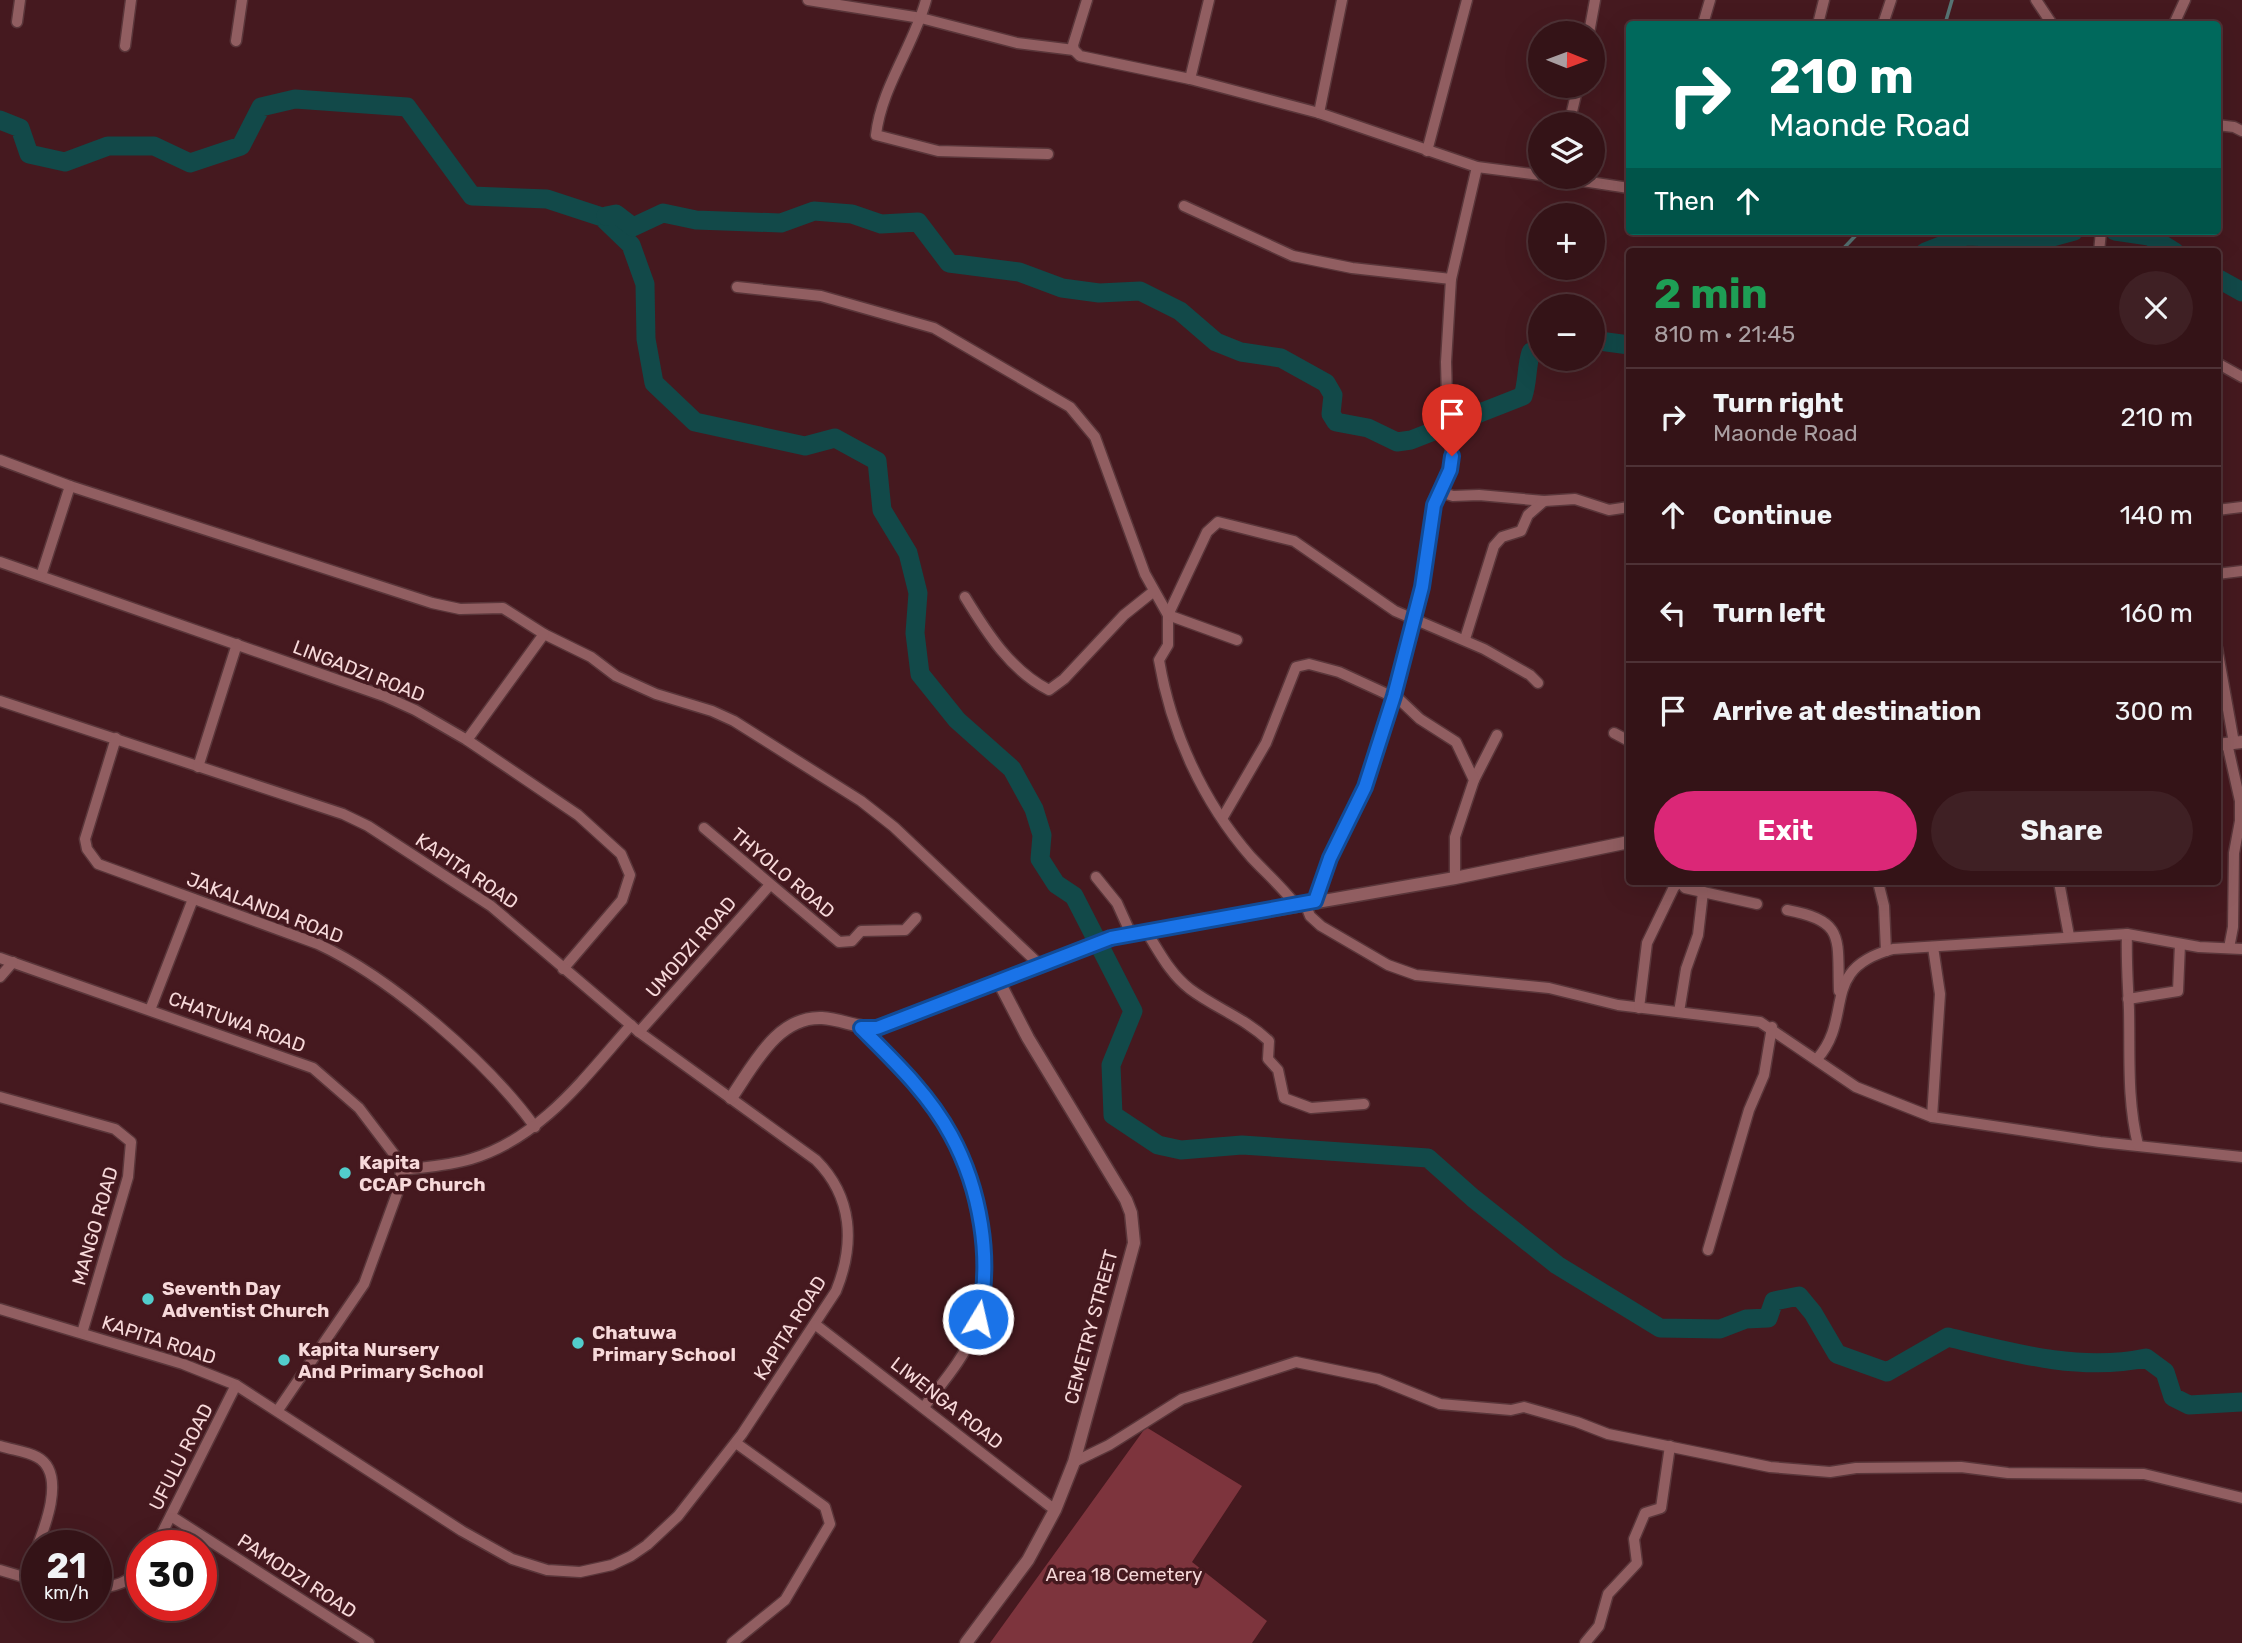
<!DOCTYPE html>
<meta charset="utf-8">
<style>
body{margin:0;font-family:Rubik,sans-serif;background:#3f2024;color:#f1f3f6;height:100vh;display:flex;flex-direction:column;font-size:26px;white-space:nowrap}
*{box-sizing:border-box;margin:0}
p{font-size:23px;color:#a99ea1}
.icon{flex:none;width:38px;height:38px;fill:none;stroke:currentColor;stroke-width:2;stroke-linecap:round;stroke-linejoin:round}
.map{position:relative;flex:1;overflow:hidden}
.panel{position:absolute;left:1626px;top:248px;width:595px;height:637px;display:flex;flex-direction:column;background:#341317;border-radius:7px;box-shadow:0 7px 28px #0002,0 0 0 2px #4e3236}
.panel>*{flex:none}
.hud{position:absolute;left:1626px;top:21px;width:595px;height:214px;border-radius:7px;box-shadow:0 7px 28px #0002,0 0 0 2px #4e3236;background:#00695c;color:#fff;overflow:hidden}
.needle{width:46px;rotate:91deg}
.controls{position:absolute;left:1528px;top:21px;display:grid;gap:14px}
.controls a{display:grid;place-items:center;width:77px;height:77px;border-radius:50%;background:#341317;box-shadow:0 7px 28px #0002,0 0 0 2px #4e3236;font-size:35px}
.speed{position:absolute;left:21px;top:1530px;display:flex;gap:14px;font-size:35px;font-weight:700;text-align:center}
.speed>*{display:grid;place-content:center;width:91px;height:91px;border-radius:50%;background:#341317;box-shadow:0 7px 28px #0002,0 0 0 2px #4e3236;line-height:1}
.speed small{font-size:18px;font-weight:400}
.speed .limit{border:10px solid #d22;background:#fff;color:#111}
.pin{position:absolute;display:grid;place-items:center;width:60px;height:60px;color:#fff;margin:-72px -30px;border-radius:50% 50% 50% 0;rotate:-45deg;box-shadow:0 0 7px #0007}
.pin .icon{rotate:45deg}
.me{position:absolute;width:77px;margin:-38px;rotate:9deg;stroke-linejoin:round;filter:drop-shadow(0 0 5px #0008)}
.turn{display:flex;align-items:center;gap:24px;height:147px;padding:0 28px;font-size:32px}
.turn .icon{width:91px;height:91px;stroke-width:2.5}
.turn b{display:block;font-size:49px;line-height:60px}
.then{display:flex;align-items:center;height:66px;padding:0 28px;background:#0003;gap:14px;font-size:26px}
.round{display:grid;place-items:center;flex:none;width:74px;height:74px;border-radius:37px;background:#3f2024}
.summary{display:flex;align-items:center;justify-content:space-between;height:119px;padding:0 28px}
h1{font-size:42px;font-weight:700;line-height:52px;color:#1e9e55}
.action{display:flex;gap:14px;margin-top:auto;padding:14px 28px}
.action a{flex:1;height:80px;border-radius:42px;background:#db2777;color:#fff;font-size:28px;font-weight:700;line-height:80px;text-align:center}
.action a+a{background:#3f2024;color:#f1f3f6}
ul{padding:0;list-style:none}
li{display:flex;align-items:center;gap:21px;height:98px;padding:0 28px;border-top:2px solid #4e3236}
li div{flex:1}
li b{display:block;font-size:26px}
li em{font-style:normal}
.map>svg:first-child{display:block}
.green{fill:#7d343d}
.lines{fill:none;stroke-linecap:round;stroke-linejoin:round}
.stream{stroke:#577474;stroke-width:3.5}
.river{stroke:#124949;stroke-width:19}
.minor-casing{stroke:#5a363a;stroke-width:13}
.tertiary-casing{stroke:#5a363a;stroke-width:15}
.minor{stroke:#915e61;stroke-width:10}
.tertiary{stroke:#915e61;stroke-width:12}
.route-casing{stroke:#114b97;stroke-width:18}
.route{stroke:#1a73e8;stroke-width:12}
.poi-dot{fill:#52cdcc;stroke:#45191f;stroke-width:2.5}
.labels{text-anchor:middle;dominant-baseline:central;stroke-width:7;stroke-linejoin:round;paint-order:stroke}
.street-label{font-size:19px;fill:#f7d9da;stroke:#45191f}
.poi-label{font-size:19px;font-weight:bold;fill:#f7d9da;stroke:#45191f;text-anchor:start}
.park-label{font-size:19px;fill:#f4d6d7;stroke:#45191f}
</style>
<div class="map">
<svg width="2242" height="1643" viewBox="0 0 2242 1643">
<rect width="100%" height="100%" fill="#45191f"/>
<!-- green -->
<path class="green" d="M1146 1427 1242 1486 1192 1562 1267 1621 1252 1643H990Z"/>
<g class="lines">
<!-- stream -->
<g class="stream">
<path d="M1945 24 1952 0"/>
<path d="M1840 252 1860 231"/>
</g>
<!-- river -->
<g class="river">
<path d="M0 120 20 128 29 154 65 162 108 146H154L190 163 241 146 261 107 295 99 407 107 472 196 547 199 602 217 631 245 645 284 646 339 654 383 695 422 805 446 835 438 877 461 882 510 908 553 918 593 915 633 920 674 957 720 1012 769 1034 809 1042 835 1040 859 1056 884 1074 896 1133 1011 1111 1065 1113 1115 1158 1145 1181 1150 1242 1145 1428 1158 1473 1198 1557 1265 1660 1328 1720 1329 1746 1319 1768 1318 1774 1301 1799 1296 1813 1313 1837 1354 1887 1372 1948 1337C2013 1353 2080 1372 2146 1358L2165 1372 2173 1397 2189 1405 2242 1402"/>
<path d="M606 216 616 214 633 227 663 213 696 220 781 223 814 211 852 214 881 224 918 222 949 263 1019 272 1062 288 1099 293 1140 291 1180 311 1216 342 1241 352 1281 358 1326 383 1333 395 1331 414 1336 422 1368 428 1397 442 1411 440 1523 396C1528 381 1526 368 1531 352L1540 349"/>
<path d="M2115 231 2149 236 2175 252"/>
<path d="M1925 252 1966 236 2045 239 2074 231"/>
<path d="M2217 278 2242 292"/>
<path d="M1592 340 1629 345"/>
</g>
<defs>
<g id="minor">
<path d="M808 0 921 18 1017 43 1074 50"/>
<path d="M926 0C914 45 881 88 876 135L938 151 1048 154"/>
<path d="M1087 0 1073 45 1074 50 1080 56 1190 79 1319 113 1477 167 1540 175"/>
<path d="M2036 0 2052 24"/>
<path d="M17 22 20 0"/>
<path d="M1703 24 1710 0"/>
<path d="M1818 24 1824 0"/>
<path d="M1883 24 1891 0"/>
<path d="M2174 24 2185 0"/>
<path d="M1589 33 1595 0"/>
<path d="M236 41 242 0"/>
<path d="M125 46 131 0"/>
<path d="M1190 79 1209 0"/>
<path d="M1319 113 1342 0"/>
<path d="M1569 124 1578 86"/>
<path d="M2217 125 2234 127 2242 131"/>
<path d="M1427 151 1467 0"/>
<path d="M1556 177 1629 188"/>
<path d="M1184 206 1293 256 1352 268 1451 279"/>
<path d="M2099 252 2101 231"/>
<path d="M737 287 821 296 934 328 1070 407 1095 437 1145 574 1168 615V645L1159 660C1171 732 1203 802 1251 857 1266 873 1282 887 1295 904"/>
<path d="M2217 363 2242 377"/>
<path d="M0 460 70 486 432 603 460 609 503 608 544 634 591 657 616 676 656 694 712 711 734 721 861 801 894 827 1040 965"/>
<path d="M1440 492 1453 496 1479 495 1544 501 1575 499 1609 510 1629 507"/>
<path d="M2217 510 2242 507"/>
<path d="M0 562 384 696 415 710 467 740 578 815 621 854 630 875 622 900 563 969"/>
<path d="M2217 574 2242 571"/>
<path d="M41 576 70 486"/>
<path d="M965 597C987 633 1011 671 1049 690L1064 679 1124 615 1154 591"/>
<path d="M1465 639 1494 546 1502 537 1521 531 1528 515 1544 501"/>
<path d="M1237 640 1168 615 1207 532 1218 522 1294 541 1395 611 1484 649 1530 675 1538 683"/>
<path d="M2217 648 2234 743"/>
<path d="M0 701 343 814 368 826 491 906 639 1032 816 1160C853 1197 855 1244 836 1291L742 1434 678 1516 647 1545 631 1556 612 1565 580 1572 547 1570 512 1559 462 1531 236 1385 183 1364 0 1309"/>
<path d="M1614 733 1629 741"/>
<path d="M116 738 85 839 87 849 98 864 318 944C391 978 488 1062 535 1127"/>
<path d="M467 740 544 634"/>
<path d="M2227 743 2240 801V821L2234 853 2233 927 2229 948"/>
<path d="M198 767 237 644"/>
<path d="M1474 780 1497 735"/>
<path d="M1223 817 1266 743 1296 667 1309 664 1339 672 1400 700 1420 719 1456 742 1474 780 1455 837V878"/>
<path d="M704 828 839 942 852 941 861 931 905 930 916 918"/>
<path d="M1096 877 1117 903 1131 934"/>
<path d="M1681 882 1685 888 1757 904"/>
<path d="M1878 882 1884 906 1886 951"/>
<path d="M2059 882 2069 936"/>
<path d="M1315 901 1330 858 1365 787 1394 696 1422 587 1434 505 1450 470 1452 456 1448 433 1446 362 1451 279 1477 167"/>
<path d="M1305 903 1310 916 1321 926 1388 965 1416 975 1549 988 1618 1005 1760 1022 1856 1087 1932 1117 2100 1142 2242 1157"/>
<path d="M1787 910C1846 921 1837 938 1839 991"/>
<path d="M1146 931C1159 951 1170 974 1190 989 1215 1008 1245 1018 1269 1041L1268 1059 1278 1070 1284 1098 1311 1108 1364 1104"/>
<path d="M2127 934C2126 960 2128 984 2129 1010 2130 1056 2127 1100 2138 1145"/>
<path d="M0 958 313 1068 359 1108 397 1158 401 1170 399 1188 364 1284 278 1410"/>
<path d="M0 977 13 962"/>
<path d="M2128 999 2178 991 2180 944"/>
<path d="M1639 1008 1647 943 1674 887 1680 882"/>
<path d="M150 1010 193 899"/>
<path d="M1679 1012 1686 969 1698 935 1703 892"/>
<path d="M861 1028C893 1061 927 1094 951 1134 981 1187 995 1274 974 1331 964 1359 942 1383 924 1407"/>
<path d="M639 1032 769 886"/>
<path d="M1817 1059C1855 1016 1818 969 1893 949L2127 934 2199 947 2242 949"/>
<path d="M0 1097 115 1129 131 1142 128 1177 82 1333"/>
<path d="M1932 1117 1940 994 1933 947"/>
<path d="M401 1170C424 1167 448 1166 471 1159 541 1138 584 1078 631 1025"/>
<path d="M1708 1250 1749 1110 1764 1075 1772 1027"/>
<path d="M816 1325 1055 1510"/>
<path d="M0 1446C12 1450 26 1451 37 1457 73 1476 35 1550 25 1578"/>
<path d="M1074 1462 1109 1445 1182 1399 1296 1362 1378 1379 1440 1404 1511 1410 1524 1407 1577 1422 1608 1434 1770 1467 1830 1472 1856 1468 1961 1467 2008 1473 2144 1474 2242 1498"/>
<path d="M171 1516 369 1643"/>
<path d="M156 1545 236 1385"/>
<path d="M0 1570 37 1581"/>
<path d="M96 1588C115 1587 129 1582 142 1568"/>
<path d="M732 1643 785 1600 830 1524 825 1507 736 1443"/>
<path d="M1585 1643 1599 1626 1608 1594 1637 1563 1634 1539 1645 1513 1661 1508 1670 1446"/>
</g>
<g id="tertiary">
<path d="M2217 745 2242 742"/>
<path d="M731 1098C754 1065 777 1016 822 1018 841 1019 857 1028 877 1028L1111 938 1455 878 1629 842"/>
<path d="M966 1643 1028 1560 1055 1510 1074 1462 1134 1243 1131 1213 1126 1200 1028 1038 999 982"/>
</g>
</defs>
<!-- minor casing -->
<use href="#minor" class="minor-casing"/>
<!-- tertiary casing -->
<use href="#tertiary" class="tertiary-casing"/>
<!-- minor -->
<use href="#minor" class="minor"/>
<!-- tertiary -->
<use href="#tertiary" class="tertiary"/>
</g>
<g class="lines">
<defs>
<path id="route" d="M978 1319C993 1260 980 1188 951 1135 929 1094 894 1061 861 1028H877L898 1020 1111 938 1315 901 1330 858 1365 787 1394 696 1422 587 1434 505 1450 470 1452 456"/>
</defs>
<!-- route casing -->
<use href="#route" class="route-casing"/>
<!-- route -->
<use href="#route" class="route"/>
</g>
<!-- markers -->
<g class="poi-dot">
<circle cx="345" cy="1173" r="7"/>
<circle cx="148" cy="1299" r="7"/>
<circle cx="578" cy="1343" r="7"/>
<circle cx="284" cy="1360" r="7"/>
</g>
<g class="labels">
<!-- street labels -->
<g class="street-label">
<text transform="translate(359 671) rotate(21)">LINGADZI ROAD</text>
<text transform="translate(467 871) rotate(34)">KAPITA ROAD</text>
<text transform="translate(783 873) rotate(40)">THYOLO ROAD</text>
<text transform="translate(265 908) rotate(21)">JAKALANDA ROAD</text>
<text transform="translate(691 947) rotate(-49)">UMODZI ROAD</text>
<text transform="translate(237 1022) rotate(20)">CHATUWA ROAD</text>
<text transform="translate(95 1226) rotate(-74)">MANGO ROAD</text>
<text transform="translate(1091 1327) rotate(-75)">CEMETRY STREET</text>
<text transform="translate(790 1328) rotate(-58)">KAPITA ROAD</text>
<text transform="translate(159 1340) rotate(18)">KAPITA ROAD</text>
<text transform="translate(947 1403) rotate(38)">LIWENGA ROAD</text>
<text transform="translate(181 1457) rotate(-63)">UFULU ROAD</text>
<text transform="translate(297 1576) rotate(33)">PAMODZI ROAD</text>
</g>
<!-- poi labels -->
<g class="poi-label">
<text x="359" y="1162">Kapita<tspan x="359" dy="22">CCAP Church</tspan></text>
<text x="162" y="1288">Seventh Day<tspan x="162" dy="22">Adventist Church</tspan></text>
<text x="592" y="1332">Chatuwa<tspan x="592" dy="22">Primary School</tspan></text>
<text x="298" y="1349">Kapita Nursery<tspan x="298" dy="22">And Primary School</tspan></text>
</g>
<!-- park labels -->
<g class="park-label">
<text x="1124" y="1574">Area 18 Cemetery</text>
</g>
</g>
</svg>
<div class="controls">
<a><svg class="needle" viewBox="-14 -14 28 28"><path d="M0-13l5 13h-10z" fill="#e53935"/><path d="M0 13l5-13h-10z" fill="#a99ea1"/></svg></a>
<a><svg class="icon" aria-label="layers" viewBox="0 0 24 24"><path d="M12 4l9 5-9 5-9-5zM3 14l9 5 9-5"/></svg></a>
<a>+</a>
<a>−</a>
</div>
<div class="speed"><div>21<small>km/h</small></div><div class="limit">30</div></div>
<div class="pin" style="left:1452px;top:456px;background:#d93025"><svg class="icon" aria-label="arrive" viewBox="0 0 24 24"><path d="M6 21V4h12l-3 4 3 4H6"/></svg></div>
<svg class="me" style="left:978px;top:1319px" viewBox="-20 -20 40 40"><circle r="17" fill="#1a73e8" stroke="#fff" stroke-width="3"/><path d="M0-11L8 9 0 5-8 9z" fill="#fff"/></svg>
<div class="hud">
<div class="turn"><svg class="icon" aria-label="right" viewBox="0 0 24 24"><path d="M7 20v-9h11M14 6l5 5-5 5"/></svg><div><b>210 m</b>Maonde Road</div></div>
<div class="then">Then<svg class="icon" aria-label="ahead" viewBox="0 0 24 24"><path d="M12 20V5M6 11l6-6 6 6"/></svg></div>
</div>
<section class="panel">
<div class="summary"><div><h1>2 min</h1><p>810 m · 21:45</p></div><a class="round"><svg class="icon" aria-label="close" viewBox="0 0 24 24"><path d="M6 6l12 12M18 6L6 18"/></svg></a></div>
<ul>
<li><svg class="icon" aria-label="right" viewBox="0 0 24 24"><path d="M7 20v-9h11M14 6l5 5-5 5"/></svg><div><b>Turn right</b><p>Maonde Road</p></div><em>210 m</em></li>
<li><svg class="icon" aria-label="ahead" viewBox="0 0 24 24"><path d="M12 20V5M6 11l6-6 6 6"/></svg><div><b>Continue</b></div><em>140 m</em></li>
<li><svg class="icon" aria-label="left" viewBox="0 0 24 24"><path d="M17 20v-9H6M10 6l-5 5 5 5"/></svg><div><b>Turn left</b></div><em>160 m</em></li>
<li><svg class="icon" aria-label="arrive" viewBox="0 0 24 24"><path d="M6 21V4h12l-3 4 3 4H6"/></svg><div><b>Arrive at destination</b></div><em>300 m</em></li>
</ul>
<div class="action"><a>Exit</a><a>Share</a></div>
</section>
</div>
